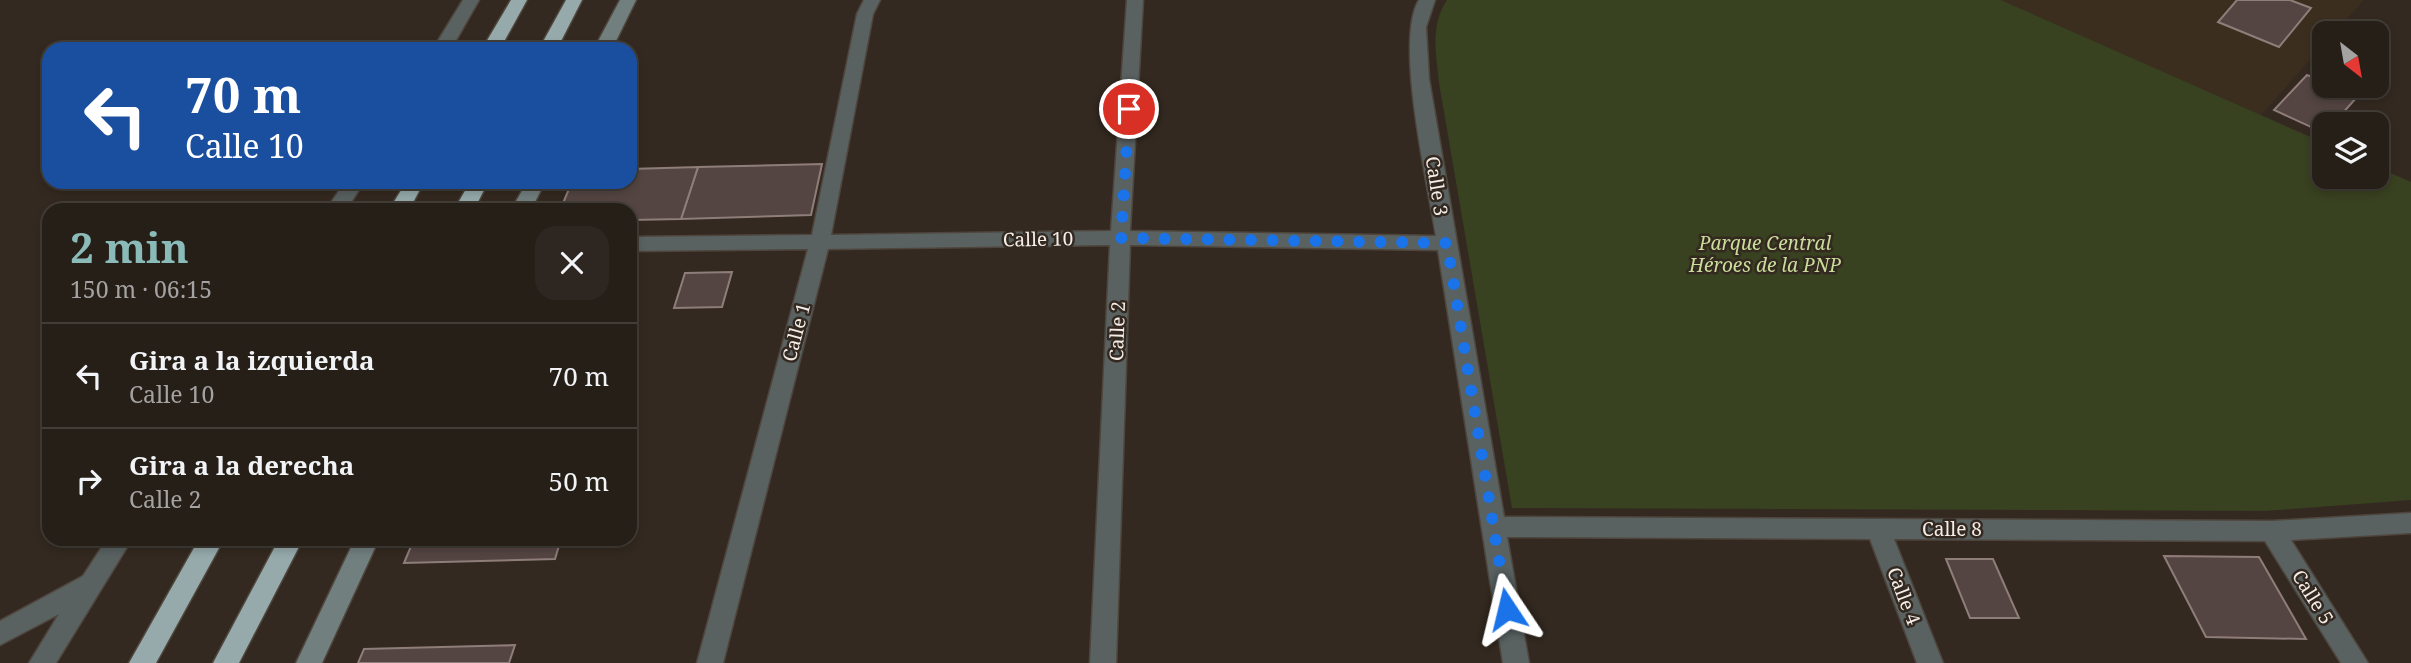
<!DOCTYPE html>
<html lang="es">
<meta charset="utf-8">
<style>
body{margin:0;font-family:"Noto Serif",serif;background:#2e2721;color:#f1f3f6;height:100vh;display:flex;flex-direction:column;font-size:26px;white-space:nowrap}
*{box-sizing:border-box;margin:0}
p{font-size:23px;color:#a4a2a2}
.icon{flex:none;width:38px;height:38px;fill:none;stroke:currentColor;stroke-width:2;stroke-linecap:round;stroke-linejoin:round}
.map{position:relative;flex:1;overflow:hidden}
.details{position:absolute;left:42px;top:203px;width:595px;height:343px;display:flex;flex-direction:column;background:#261f18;border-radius:21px;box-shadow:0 4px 10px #0003,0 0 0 2px #423d37}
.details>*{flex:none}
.hud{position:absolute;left:42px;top:42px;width:595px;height:147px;border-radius:21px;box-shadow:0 4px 10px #0003,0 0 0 2px #423d37;background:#1a4fa0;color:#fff;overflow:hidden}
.needle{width:46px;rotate:149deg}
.buttons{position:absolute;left:2312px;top:21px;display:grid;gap:14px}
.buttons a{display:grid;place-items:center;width:77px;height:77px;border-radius:14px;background:#261f18;box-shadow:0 4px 10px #0003,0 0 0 2px #423d37;font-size:35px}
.pin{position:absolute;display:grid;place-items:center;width:60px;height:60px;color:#fff;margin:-30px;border:4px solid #fff;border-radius:50%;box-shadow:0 2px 7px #0007}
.me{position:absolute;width:77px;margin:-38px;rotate:350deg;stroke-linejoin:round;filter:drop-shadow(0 0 5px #0008)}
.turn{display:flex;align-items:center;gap:24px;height:147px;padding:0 28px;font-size:32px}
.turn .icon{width:91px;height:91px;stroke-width:2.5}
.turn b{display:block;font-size:49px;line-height:60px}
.round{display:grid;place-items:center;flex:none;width:74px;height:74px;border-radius:21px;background:#2e2721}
.overview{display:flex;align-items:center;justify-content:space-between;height:119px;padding:0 28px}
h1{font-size:42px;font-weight:700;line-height:52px;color:#8bbbb9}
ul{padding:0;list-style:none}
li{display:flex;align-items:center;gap:21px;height:105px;padding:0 28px;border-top:2px solid #423d37}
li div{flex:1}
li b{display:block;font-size:26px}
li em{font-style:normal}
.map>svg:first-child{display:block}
.built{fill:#3c2e1f}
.green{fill:#384120}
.building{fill:#544542;stroke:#8f7d7a;stroke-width:2}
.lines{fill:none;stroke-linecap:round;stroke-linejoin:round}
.street-casing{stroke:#4e453c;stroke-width:3}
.secondary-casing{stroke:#4e453c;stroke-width:3}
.highway-casing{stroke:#4e453c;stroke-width:3}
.street{fill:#596161;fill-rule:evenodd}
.secondary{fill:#727f7f;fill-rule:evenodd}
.highway{fill:#96aaab;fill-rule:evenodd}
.route{stroke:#1a73e8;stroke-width:12;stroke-dasharray:0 21.6}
.labels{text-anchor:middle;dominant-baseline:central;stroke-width:5;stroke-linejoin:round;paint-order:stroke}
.street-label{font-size:19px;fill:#f5eee8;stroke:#332920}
.park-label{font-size:19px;font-style:italic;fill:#cbdd9a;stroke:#332920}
</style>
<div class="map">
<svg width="2411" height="663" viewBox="0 0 2411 663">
<rect width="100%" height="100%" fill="#332920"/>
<!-- built -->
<path class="built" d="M2001 0H2364L2334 33H2324V44L2261 115Z"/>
<!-- green -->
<path class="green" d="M1447 0H2001L2324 143V177H2376L2377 167 2411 182V500L2265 511 1512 508 1439 83C1436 55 1430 25 1447 0Z"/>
<!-- building -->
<g class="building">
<path d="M2237 0H2290L2311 8 2279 47 2218 22Z"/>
<path d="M2307 75 2324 82V86H2332L2357 97 2333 124H2324V133L2274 110Z"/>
<path d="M822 164 811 215 681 219 698 167Z"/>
<path d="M698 167 681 219 630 220V210H560L572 182H630V169Z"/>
<path d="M732 272 722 307 674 308 685 273Z"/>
<path d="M414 539H561L555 559 404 563Z"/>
<path d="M2164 556 2259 557 2306 639 2206 637Z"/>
<path d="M1946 559H1993L2019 618H1970Z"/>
<path d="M515 645 509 663H358L364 649Z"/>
</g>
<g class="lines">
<defs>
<g id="street">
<path d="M463 0H479L451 49H433Z"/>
<path d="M864 0H880L873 14 831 235 1111 231 1127 0H1143L1130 231 1436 236C1428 185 1394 40 1419 0H1435L1426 27 1429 79 1504 517 2272 521 2411 513V533L2291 540 2368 663H2341L2265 541 1894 539 1943 663H1917L1870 539 1507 537 1529 663H1503L1438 250 1130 245 1116 663H1090L1110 245 828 249 723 663H697L808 249 630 251V237L812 235 857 14Z"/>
<path d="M345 182H364L346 210H326Z"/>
<path d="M107 539H132L56 663H29L59 614 0 645V621L83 576Z"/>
</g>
<g id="secondary">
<path d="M620 0H636L612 49H594Z"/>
<path d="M527 182H545L531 210H511Z"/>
<path d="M355 539H379L322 663H296Z"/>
</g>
<g id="highway">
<path d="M511 0H527L500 49H482Z"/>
<path d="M566 0H582L557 49H539Z"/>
<path d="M406 182H424L409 210H389Z"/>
<path d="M470 182H488L474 210H454Z"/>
<path d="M199 539H224L156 663H129Z"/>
<path d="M279 539H303L239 663H213Z"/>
</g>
</defs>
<!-- street casing -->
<use href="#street" class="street-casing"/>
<!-- secondary casing -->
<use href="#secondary" class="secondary-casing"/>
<!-- highway casing -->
<use href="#highway" class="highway-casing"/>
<!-- street -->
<use href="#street" class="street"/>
<!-- secondary -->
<use href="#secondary" class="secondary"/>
<!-- highway -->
<use href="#highway" class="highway"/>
</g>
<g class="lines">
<!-- route -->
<path class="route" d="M1129 109 1121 238 1447 243 1507 609"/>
</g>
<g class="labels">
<!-- street labels -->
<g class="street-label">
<text transform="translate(1437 186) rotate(81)">Calle 3</text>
<text transform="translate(1038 239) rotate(-1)">Calle 10</text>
<text transform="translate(1117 331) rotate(-88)">Calle 2</text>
<text transform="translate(796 332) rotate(-75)">Calle 1</text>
<text x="1952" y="529">Calle 8</text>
<text transform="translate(1904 596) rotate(69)">Calle 4</text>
<text transform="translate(2313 597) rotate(58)">Calle 5</text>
</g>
<!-- park labels -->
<g class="park-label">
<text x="1765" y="243">Parque Central<tspan x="1765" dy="22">Héroes de la PNP</tspan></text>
</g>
</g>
</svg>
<div class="buttons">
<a><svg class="needle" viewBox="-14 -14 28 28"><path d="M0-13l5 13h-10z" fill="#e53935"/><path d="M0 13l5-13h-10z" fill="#a4a2a2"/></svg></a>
<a><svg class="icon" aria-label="layers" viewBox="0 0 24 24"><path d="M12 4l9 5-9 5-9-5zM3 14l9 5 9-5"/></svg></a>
</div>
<div class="pin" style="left:1129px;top:109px;background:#d93025"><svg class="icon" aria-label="arrive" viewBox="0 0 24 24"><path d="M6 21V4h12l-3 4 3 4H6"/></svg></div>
<svg class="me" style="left:1507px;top:609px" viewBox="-20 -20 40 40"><path d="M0-17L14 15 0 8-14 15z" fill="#1a73e8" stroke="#fff" stroke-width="4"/></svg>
<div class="hud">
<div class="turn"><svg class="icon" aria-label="left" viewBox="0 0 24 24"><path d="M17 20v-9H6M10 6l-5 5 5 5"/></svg><div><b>70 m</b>Calle 10</div></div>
</div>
<section class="details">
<div class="overview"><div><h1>2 min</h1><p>150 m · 06:15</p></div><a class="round"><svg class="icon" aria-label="close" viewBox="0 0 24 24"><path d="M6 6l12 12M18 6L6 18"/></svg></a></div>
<ul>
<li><svg class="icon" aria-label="left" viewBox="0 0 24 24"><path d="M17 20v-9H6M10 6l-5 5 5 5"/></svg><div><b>Gira a la izquierda</b><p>Calle 10</p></div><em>70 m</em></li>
<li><svg class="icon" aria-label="right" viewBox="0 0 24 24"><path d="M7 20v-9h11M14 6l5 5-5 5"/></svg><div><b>Gira a la derecha</b><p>Calle 2</p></div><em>50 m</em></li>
</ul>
</section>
</div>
